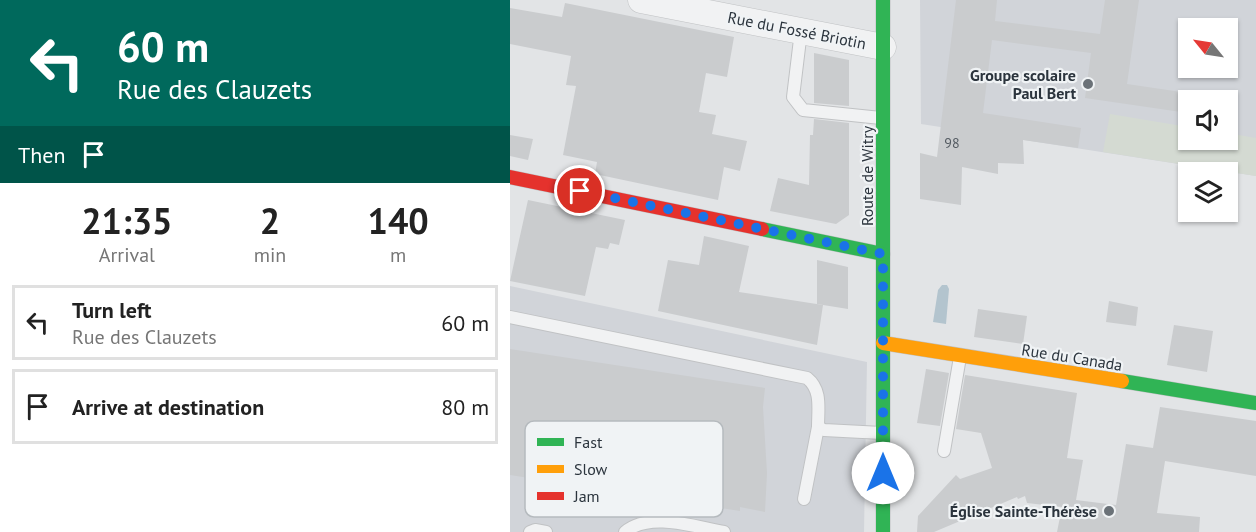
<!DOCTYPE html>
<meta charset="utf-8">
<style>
body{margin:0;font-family:"PT Sans",sans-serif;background:#f2f2f2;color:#222;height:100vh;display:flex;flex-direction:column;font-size:22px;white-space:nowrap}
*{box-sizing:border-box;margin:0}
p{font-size:20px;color:#767676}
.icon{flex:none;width:33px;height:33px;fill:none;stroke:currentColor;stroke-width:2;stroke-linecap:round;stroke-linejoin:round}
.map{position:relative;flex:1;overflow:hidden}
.side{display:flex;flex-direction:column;background:#fff;width:510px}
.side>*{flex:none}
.guide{background:#00695c;color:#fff;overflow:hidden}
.needle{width:39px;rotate:300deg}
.buttons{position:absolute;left:668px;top:18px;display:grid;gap:12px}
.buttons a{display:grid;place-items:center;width:60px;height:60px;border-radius:0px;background:#fff;box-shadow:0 2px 4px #0004;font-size:30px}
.pin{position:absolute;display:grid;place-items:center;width:51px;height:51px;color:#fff;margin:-26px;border:3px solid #fff;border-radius:50%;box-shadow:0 2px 6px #0007}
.me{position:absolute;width:66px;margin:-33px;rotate:0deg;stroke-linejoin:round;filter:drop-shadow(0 0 4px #0008)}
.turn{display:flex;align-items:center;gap:21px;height:126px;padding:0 18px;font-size:27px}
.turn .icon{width:78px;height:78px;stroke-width:2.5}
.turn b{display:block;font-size:42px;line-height:51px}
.then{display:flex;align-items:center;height:57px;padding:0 18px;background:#0003;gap:12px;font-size:22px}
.eta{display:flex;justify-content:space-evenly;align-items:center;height:102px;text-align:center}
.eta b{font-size:36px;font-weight:700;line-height:42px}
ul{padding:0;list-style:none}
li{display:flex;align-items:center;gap:18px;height:75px;margin:0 12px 9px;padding:0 6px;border:3px solid #e0e0e0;border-radius:0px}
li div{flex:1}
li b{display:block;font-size:22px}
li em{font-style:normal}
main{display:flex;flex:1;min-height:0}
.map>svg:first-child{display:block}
.built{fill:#d1d4d9;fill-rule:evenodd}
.green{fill:#d4dad2}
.water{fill:#b3c4ce}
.building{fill:#caccce}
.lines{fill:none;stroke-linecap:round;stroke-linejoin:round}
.lane-casing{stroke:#c0c2c4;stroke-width:14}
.street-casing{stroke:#c0c2c4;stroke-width:27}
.fast-casing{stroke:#c0c2c4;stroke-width:15}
.slow-casing{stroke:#c0c2c4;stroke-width:15}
.jam-casing{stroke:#c0c2c4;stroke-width:15}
.lane{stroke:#f1f2f3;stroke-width:12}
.street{stroke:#f1f2f3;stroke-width:26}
.fast{stroke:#30b455;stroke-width:14}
.slow{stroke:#ff9f0a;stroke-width:14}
.jam{stroke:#e5322d;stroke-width:14}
.route{stroke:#1a73e8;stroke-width:10;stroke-dasharray:0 18}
.poi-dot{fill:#6b7278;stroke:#f0f3f5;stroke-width:2}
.labels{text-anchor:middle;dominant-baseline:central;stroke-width:4.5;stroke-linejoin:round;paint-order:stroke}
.number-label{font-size:14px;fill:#545b62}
.street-label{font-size:16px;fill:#2b343d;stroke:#f0f3f5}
.poi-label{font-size:16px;font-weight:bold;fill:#2b343d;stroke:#f0f3f5;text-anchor:end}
.key{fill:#f0f3f5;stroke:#b5babe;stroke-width:1.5}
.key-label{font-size:16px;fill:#2b343d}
</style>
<main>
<section class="side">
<div class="guide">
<div class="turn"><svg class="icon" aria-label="left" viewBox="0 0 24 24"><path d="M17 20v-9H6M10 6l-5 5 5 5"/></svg><div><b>60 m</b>Rue des Clauzets</div></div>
<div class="then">Then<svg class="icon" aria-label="arrive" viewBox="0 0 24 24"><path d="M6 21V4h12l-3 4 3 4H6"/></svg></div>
</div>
<div class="eta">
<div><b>21:35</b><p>Arrival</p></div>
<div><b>2</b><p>min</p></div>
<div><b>140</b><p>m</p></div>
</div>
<ul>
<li><svg class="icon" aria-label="left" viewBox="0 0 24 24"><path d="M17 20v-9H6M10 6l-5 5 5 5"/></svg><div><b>Turn left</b><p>Rue des Clauzets</p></div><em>60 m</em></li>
<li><svg class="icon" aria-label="arrive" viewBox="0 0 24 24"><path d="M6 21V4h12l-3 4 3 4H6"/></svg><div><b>Arrive at destination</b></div><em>80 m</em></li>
</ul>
</section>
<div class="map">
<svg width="746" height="532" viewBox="0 0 746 532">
<rect width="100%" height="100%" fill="#e2e4e6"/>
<!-- built -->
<g class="built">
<path d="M410 0H746V176L411 124ZM678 28H717V68H678ZM678 100H717V140H678Z"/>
<path d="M0 286 357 362 354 532H0Z"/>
</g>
<!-- green -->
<path class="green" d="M600 114 678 127V140H717V133L746 138V176L593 152Z"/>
<!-- water -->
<path class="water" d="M432 285H437L439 289 436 324 423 322 428 290Z"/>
<!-- building -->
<g class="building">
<path d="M446 0H487L485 21 590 34 595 0H629L617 84 678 93V113L575 98 581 53 482 40 473 113 571 128 568 148 513 140 514 164 488 163V174L452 167 451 205 410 199V153L427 157Z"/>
<path d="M55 3 224 37 217 77 196 73 189 112 206 115 202 134 237 141 230 171 214 167 208 200 85 174 87 162 53 155 66 86 56 85 61 56 0 44V8L52 17Z"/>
<path d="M304 53 339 60V106L304 103Z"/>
<path d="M304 119 339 123V215L326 224 260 211 268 178 299 185 300 135H303Z"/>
<path d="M0 135 23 139 18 160 0 156Z"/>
<path d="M18 200 115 220 109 245 100 243 98 249 86 247 75 296 0 281Z"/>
<path d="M194 236 239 246 229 292 313 305 307 345 148 311 158 260 189 265Z"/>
<path d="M307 260 338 267V309L307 304Z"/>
<path d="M599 301 628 307 626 326 596 322Z"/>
<path d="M468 309 517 316 513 344 464 337Z"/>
<path d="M664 325 703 331 697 372 657 365Z"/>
<path d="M0 349 255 388 253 407 257 473 255 512 230 507V511L0 475Z"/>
<path d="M416 369 439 373 430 426 407 423Z"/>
<path d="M455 375 567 393 557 458 573 460 566 500 606 505 616 444 643 448 650 407 746 421V476L655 461 647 513 690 517 689 532H547L552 507 517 503 515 496 508 499 507 497 424 532H407L408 516 446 475 450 479 482 468 471 433 446 429Z"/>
</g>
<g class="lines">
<defs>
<g id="lane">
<path d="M291 31 283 97 293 110 371 118"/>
<path d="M0 317 297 378C312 390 308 408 308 427L314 430 372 433"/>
<path d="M434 451 450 357"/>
<path d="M294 499 308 427"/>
<path d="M20 532 25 530 36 532"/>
<path d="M115 532C140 511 185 527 214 532"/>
</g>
<path id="street" d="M131 0 373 47"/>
<g id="fast">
<path d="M373 0V532"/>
<path d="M252 229 373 254"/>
<path d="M612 381 746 403"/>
</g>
<path id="slow" d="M373 343 612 381"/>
<path id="jam" d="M0 177 252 229"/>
</defs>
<!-- lane casing -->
<use href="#lane" class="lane-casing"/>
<!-- street casing -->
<use href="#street" class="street-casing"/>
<!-- fast casing -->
<use href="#fast" class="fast-casing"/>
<!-- slow casing -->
<use href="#slow" class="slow-casing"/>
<!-- jam casing -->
<use href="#jam" class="jam-casing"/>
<!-- lane -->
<use href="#lane" class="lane"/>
<!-- street -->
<use href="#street" class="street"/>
<!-- fast -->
<use href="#fast" class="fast"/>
<!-- slow -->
<use href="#slow" class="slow"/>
<!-- jam -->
<use href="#jam" class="jam"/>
</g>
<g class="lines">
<!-- route -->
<path class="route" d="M70 191 373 254V473"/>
</g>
<!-- markers -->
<g class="poi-dot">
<circle cx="578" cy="84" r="6"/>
<circle cx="599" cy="511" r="6"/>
</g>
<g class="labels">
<!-- number labels -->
<g class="number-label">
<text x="442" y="143">98</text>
</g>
<!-- street labels -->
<g class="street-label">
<text transform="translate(287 30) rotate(11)">Rue du Fossé Briotin</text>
<text transform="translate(357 176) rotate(-90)">Route de Witry</text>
<text transform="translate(562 357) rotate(9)">Rue du Canada</text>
</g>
<!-- poi labels -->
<g class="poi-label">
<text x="566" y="75">Groupe scolaire<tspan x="566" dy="18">Paul Bert</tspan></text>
<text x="587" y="511">Église Sainte-Thérèse</text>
</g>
</g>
<!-- legend -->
<rect x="15" y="421" width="198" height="96" rx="9" class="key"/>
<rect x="27" y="438" width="27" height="8" fill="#30b455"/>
<rect x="27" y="465" width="27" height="8" fill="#ff9f0a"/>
<rect x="27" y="492" width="27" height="8" fill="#e5322d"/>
<g class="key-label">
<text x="64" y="448">Fast</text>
<text x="64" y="475">Slow</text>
<text x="64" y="502">Jam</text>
</g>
</svg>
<div class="buttons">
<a><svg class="needle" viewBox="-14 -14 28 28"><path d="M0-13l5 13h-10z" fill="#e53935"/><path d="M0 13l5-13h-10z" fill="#767676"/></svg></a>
<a><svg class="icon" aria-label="sound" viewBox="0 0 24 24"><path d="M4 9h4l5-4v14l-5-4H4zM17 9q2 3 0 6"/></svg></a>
<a><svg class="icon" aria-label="layers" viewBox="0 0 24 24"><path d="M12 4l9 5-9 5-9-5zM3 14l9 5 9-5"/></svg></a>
</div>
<div class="pin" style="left:70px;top:191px;background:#d93025"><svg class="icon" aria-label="arrive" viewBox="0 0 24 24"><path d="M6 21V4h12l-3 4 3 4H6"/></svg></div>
<svg class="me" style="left:373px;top:473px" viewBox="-20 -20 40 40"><circle r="19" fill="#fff"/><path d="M0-13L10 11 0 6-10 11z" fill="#1a73e8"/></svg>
</div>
</main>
